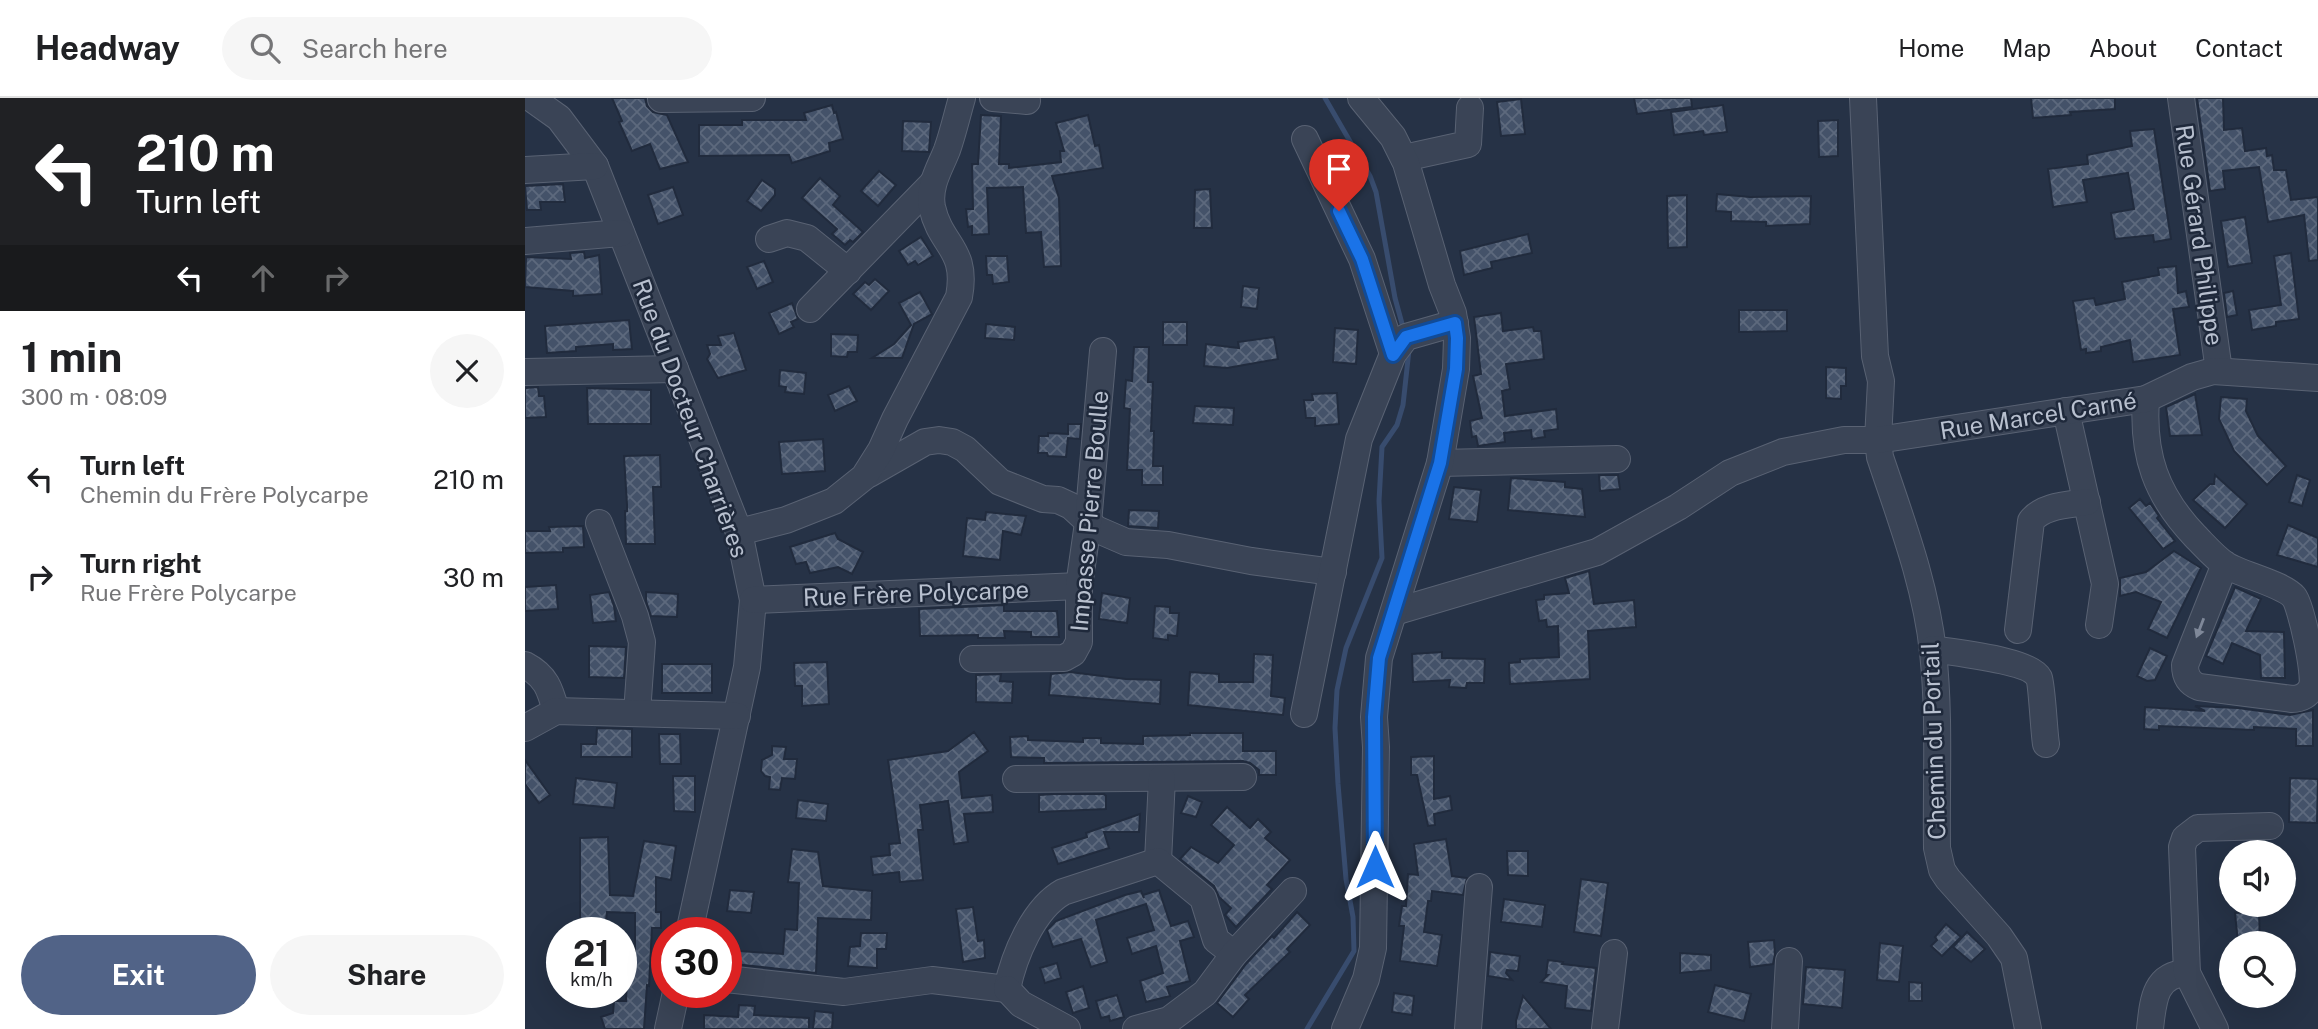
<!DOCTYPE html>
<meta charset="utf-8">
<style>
body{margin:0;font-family:"Public Sans",sans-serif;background:#f6f6f6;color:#202124;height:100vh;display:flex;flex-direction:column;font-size:26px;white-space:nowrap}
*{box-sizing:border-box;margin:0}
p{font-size:23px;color:#757577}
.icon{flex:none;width:38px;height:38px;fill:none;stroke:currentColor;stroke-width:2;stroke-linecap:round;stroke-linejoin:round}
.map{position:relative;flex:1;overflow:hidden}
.sheet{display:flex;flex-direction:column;background:#fff;width:525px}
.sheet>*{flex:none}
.banner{background:#202124;color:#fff;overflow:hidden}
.controls{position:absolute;left:1694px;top:742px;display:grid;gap:14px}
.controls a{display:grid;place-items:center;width:77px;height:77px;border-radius:50%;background:#fff;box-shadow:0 7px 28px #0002;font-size:35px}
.speed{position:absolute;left:21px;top:819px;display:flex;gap:14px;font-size:35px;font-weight:700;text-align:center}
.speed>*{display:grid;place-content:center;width:91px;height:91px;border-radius:50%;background:#fff;box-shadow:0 7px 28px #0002;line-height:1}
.speed small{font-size:18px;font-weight:400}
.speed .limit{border:10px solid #d22;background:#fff;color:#111}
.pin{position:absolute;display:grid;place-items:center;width:60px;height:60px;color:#fff;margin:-72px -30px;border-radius:50% 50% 50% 0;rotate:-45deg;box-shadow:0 0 7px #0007}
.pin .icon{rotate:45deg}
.me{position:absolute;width:77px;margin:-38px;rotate:0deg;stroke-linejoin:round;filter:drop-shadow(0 0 5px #0008)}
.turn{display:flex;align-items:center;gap:24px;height:147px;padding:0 21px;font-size:32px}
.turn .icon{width:91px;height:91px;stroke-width:2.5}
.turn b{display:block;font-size:49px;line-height:60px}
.lanes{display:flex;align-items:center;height:66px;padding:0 21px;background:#0003;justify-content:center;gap:35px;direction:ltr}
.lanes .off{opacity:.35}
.round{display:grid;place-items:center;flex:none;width:74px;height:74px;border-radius:37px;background:#f6f6f6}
.overview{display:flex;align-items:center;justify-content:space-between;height:119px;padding:0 21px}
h1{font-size:42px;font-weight:700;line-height:52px}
.action{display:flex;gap:14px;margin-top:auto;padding:14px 21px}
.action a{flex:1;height:80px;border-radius:42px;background:#516387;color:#fff;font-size:28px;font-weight:700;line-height:80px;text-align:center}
.action a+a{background:#f6f6f6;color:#202124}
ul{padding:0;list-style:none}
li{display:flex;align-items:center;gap:21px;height:98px;padding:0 21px}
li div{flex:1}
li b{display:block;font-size:26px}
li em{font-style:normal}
header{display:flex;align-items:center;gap:42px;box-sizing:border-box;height:98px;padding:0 35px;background:#fff;border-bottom:2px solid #e0e0e0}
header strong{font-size:33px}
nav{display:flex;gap:38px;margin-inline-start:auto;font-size:24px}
.search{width:490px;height:63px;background:#f6f6f6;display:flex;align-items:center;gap:18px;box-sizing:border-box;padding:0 24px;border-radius:38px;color:#757577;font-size:26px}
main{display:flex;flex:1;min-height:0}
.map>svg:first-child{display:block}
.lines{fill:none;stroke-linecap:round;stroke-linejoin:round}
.stream{stroke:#384c6e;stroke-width:5}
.building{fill:url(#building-cross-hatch);stroke:#212b3d;stroke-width:2}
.minor-casing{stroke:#596273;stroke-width:28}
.minor{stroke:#3a4456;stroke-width:26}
.oneway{fill:#7f8899}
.route-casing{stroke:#114b97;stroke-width:18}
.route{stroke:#1a73e8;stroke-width:12}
.labels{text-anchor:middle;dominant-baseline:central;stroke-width:5;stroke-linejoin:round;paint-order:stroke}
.street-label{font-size:24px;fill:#b8c0cf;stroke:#1f293b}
</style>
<header>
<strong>Headway</strong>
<div class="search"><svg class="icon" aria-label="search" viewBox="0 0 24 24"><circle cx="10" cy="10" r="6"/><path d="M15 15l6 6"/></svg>Search here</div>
<nav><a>Home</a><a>Map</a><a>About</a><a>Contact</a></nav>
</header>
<main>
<section class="sheet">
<div class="banner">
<div class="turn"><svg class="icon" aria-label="left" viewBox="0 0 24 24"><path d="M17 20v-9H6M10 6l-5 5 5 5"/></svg><div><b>210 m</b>Turn left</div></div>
<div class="lanes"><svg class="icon" aria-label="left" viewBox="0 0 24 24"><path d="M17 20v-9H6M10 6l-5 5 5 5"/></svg><svg class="icon off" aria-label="ahead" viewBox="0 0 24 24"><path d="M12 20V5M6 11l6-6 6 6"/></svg><svg class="icon off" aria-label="right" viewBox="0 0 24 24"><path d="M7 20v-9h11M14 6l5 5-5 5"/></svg></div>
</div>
<div class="overview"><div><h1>1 min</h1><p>300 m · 08:09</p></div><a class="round"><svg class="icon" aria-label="close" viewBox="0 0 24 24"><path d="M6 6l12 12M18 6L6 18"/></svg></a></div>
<ul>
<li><svg class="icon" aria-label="left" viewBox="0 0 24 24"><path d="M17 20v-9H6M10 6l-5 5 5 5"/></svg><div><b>Turn left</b><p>Chemin du Frère Polycarpe</p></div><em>210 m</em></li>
<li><svg class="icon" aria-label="right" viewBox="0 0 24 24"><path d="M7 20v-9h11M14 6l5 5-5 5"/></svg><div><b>Turn right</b><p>Rue Frère Polycarpe</p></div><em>30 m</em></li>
</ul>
<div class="action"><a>Exit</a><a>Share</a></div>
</section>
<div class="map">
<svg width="1793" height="931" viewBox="0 0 1793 931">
<defs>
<pattern id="building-cross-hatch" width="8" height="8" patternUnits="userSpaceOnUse" patternTransform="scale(1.75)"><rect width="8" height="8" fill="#445269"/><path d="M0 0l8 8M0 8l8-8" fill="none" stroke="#5d697d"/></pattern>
</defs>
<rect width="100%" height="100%" fill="#263246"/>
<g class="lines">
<!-- stream -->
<g class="stream">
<path d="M800 0 845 78 851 94 870 200 879 233"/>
<path d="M782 931 829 853 828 819 821 781 813 686 810 630 812 592 821 550 857 460 854 403 857 349 872 327 878 307 884 252"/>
</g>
</g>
<!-- building -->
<g class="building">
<path d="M87 0H120L122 8 128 14 142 17 163 64 135 71 125 46 107 53 94 24 97 23Z"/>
<path d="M1109 0H1166L1167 9 1112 16Z"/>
<path d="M1506 0H1590V11L1545 14 1546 17 1508 20Z"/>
<path d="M1672 0H1698L1699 32 1717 30 1720 53 1741 50 1742 58 1747 57 1749 72H1761L1766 102 1793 99V162L1784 163 1779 117 1743 124 1734 69 1698 73 1700 91 1685 93Z"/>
<path d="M996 1 1000 36 976 38 972 4Z"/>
<path d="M307 7 309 15 311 14 318 41 304 45 305 53 267 65 264 57 174 58V27H217V22H281L279 15Z"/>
<path d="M1198 7 1202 34 1179 37 1178 33 1149 37 1146 14Z"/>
<path d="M456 17 476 18 474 66H484V70L536 64 535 53H539L531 25 563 17 570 48 574 47 578 70 527 78 534 100 536 168 519 169 516 134 501 135 498 89 462 90 464 136 447 137V128L443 129 441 111H448L447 66H453Z"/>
<path d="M1313 22V58L1294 59 1293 23Z"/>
<path d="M378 23 406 24 404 54 377 53Z"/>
<path d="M1629 31 1646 141 1629 144 1628 137 1590 141 1586 115 1609 111 1603 75 1558 82 1562 104 1528 109 1523 71 1563 66 1562 57 1607 48 1605 33Z"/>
<path d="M354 73 371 87 353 108 336 93Z"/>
<path d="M295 80 315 98 308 107 338 134 328 144 325 142 320 147 307 136 312 131 277 100Z"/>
<path d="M237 82 250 91V97L236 113 222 103Z"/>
<path d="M38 86 40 104H15L16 112H2L0 88Z"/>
<path d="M148 89 158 117 133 126 123 97Z"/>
<path d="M685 91 687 130H669L670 92Z"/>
<path d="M1192 96 1225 99 1286 98 1285 126 1241 128V124L1206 123V114L1191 113Z"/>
<path d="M1162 97V149L1143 150 1142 98Z"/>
<path d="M1720 119 1727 165 1703 169 1696 123Z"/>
<path d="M1003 136 1007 155 966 164 967 170 939 177 935 153Z"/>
<path d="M396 139 408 158 393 167 390 163 383 167 374 153Z"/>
<path d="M59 154 60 160 74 157 77 196 48 198V193L0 189 1 159 46 161 45 155Z"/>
<path d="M1766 155 1774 221 1751 224V228L1727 232 1724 212 1756 207 1749 158Z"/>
<path d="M461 158H482L484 184 468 186 467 177H462Z"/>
<path d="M239 163 248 184 232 191 222 169Z"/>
<path d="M1651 168 1653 195 1661 193 1664 209 1648 211 1655 257 1608 264 1605 242 1576 249V253L1561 255V251L1556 252 1548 203 1569 200 1571 207 1600 201 1597 184 1634 177 1633 170Z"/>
<path d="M350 181 364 193 346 212 328 196 340 184 344 187Z"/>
<path d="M718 188 734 190 732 211 716 209Z"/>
<path d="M1708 193 1712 217 1702 219 1699 195Z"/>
<path d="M395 194 407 216 389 226 377 260H347L369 246 386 227 374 205Z"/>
<path d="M267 205 273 221 266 224 269 229 254 236 244 215Z"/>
<path d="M1214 212H1262V233L1214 234Z"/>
<path d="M976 215 978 233 1008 229 1009 233H1016L1019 261 981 266 985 291 977 293 980 318 1031 311 1033 331 1019 333 1020 339 1007 341 1006 332 979 335 980 344 953 348 951 338 947 339 945 323 957 320 948 278 956 276 949 219Z"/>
<path d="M104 222 107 251 88 252V246L51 249V253L22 255 20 228Z"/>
<rect x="638" y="224" width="24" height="23"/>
<path d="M461 226 490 229 489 242 460 240Z"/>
<path d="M810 230 833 232 831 266 808 264Z"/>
<path d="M209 235 221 272 193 280 182 261 185 256 182 247H196L193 238Z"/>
<path d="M306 236 333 237 332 254H323L322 259 306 258Z"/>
<path d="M749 239 753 261 702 270 679 268 681 246 714 250 713 244Z"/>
<path d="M609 249H624L623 284H628L626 333H629L628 368H638V387H617V372H602L605 311 599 310 601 282 607 283Z"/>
<path d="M1301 269 1321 270V288H1316V301L1301 300Z"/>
<path d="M255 272 281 275 279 296 260 294 261 289 254 288Z"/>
<path d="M324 288 332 303 310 313 303 297Z"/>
<path d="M13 289 14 298H19L21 319 0 320V290Z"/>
<path d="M62 290 126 292V326H63Z"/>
<path d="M812 295 814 326 790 328V320H781L779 302H788L787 296Z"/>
<path d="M1670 296 1677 337 1645 338 1641 309Z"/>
<path d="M1696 299 1722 301 1721 313 1733 338 1761 368 1742 387 1709 353 1694 321Z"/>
<path d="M670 308 709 310 708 327 668 325Z"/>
<path d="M543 326H556L555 341 543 340 541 359 523 358 522 355H513L514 338H523V335L543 336Z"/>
<path d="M298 341 300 373 257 376 254 344Z"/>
<path d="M135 357 136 389H128L130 446H101L100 413H102V407L99 358Z"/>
<path d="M1074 377H1093L1095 391 1075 393Z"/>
<path d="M1690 377 1722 406 1700 430 1668 402 1685 386H1689Z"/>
<path d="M1772 377 1785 382 1777 408 1764 404Z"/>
<path d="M986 380 1040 384V389L1057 391 1060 419 983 412Z"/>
<path d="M929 389 956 392 952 424 924 421Z"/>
<path d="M1615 401 1621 408 1625 405 1634 418 1632 420 1650 443 1638 451 1604 410Z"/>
<path d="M604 412 634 413 633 430 603 428Z"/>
<path d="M461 414 501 418 496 437 478 433 475 462 438 458 442 420 460 422Z"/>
<path d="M1763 427 1793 440V469L1752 457Z"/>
<path d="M58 428 59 449 38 450V454L0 455V433H25L24 429Z"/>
<path d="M310 435 313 441 338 454 327 476 313 469 285 475 281 464 271 466 265 449Z"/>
<path d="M1649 453 1676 470 1642 540 1623 531 1636 504 1611 494 1595 498V480L1621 474Z"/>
<path d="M1064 473 1069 506 1109 502 1111 529 1063 533 1065 581 985 586 984 565 995 564V561L1034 559 1033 528 1022 529 1021 522 1014 523 1011 502 1019 501V497L1044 495 1040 480Z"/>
<path d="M31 487 33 511 0 513V489Z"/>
<path d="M1710 489 1736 501 1721 533 1759 534 1760 580H1736L1735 557 1707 545 1698 566 1681 558Z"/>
<path d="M84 494 89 508 91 523 68 525 65 497Z"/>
<path d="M121 494 153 496 152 519 126 518 121 503Z"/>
<path d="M577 495 605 500 602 525 574 521Z"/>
<path d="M479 507V513H532L534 539H506V534L479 533 480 540H453V537L395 538 394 511Z"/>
<path d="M630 508 645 509V515H654L652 538 643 537V542L628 540Z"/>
<path d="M64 548 101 549 99 580 64 579Z"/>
<path d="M1625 550 1642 558 1630 582 1622 583 1612 578Z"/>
<path d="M917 554V560L960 561 959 585H942L941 590 924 589 925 582 888 584 887 556Z"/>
<path d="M729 556 748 557 746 598 760 600 758 617 663 607 665 574 694 576V584H728Z"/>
<path d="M302 564 304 606 277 608V588H270L269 565Z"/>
<rect x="137" y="566" width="50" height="29"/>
<path d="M545 574 601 581 636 582 635 606 524 597 526 576Z"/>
<path d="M476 576 475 583 488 584 487 605 451 604V577Z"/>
<path d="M1670 608 1713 610 1765 617 1788 612V648H1771V631L1729 629V632L1634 628V632L1619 631 1620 609 1680 613Z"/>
<path d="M72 630 107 631V659H56V646H71Z"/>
<path d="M449 634 463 653 434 674 437 700 467 697 468 714 439 716 443 744 429 746 423 703 395 707 398 732H393L398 782 375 784 374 774 348 777 346 759 365 757 364 746 375 745 363 662 423 653Z"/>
<path d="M665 635H718V653H751V677H734V672L725 665 718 663 519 665V660L486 659 485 639 503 638V642L558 644V640H576V645L618 646V638L665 637Z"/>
<path d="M134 636H155L156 666H135Z"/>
<path d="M247 648 261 649 259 661H272L270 681 257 680 255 692 244 691 245 679 240 678 236 673 237 662 247 657Z"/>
<path d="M909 658V701L925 698 927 712 909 716 910 727 903 728 892 677H886V659Z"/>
<path d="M0 662 25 697 14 705 0 686Z"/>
<path d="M148 678H170V714L149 713Z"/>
<path d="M51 680 92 685 89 710 48 706Z"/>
<path d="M1765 680 1793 681 1792 725 1764 724Z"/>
<path d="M529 696H579L581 698V711L514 714V697Z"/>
<path d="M663 698 677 704 671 719 656 715Z"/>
<path d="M273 702 303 706 301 723 271 720Z"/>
<path d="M702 709 725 730 733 721 746 734 740 740 765 762 742 787 747 791 711 829 700 817 706 810 694 799 689 788 655 761 666 749 693 765 709 747 686 727Z"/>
<path d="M615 716 614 734H579L584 750 533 766 527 750 562 739 561 735Z"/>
<path d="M83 739 85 797 108 798 119 743 151 748 146 782 131 779V814H136V830H127L124 888 122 887 119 931H80L76 919 88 915 89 903H101L103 853H110V815L82 814 81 823H55V740Z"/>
<path d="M921 741 927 778 942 780 938 797 907 793 906 803H903L899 834 917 837 912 868 875 863 879 828H874L877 808H881L883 776 893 777 889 746Z"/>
<path d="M267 751 293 754 298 788 347 793 346 822 293 820 291 875 201 865V852L258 856 260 831 272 832 274 785 263 784Z"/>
<path d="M982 753H1003V778L983 777Z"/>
<path d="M1056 781 1083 785 1076 838 1049 834Z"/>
<path d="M205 792 229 794 226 815 202 813Z"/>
<path d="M634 792 646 828 663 823 669 839 655 843 665 883 642 889 645 898 621 904 615 883 638 875 631 848 607 856 602 840 629 832 621 806 571 822 582 864 566 869 556 841 528 849 522 832 531 823 600 797 616 793 619 800 618 797Z"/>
<path d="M979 801 1020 807 1017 829 976 824Z"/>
<path d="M448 809 453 843 459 842 460 860 438 864 431 811Z"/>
<path d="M1734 813 1735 845H1713L1710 815Z"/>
<path d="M772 814 785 827 762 851 765 854 720 897 724 901 708 919 692 905 721 866 747 838 749 840Z"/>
<path d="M1421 826 1436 839 1417 858 1406 848 1412 842 1410 839Z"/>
<path d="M1442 834 1460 851 1446 864 1428 849Z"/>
<path d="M336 835H362L361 851H352V870L323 868 325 849 335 848Z"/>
<path d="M1249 842 1250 856 1248 866 1225 869 1223 844Z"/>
<path d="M1355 845 1378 848 1374 884 1352 882Z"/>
<path d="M965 854 995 858 993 873 982 872 981 875 987 882 963 878Z"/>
<path d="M1155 855 1186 857V872L1155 875Z"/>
<path d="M1023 862 1038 864 1037 866 1071 870 1066 913 1040 910 1042 888 1016 884 1023 877H1021Z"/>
<path d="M532 865 536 880 520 885 515 870Z"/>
<path d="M1281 869 1320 872 1317 910 1278 906Z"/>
<path d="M1384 884 1397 885V903H1384Z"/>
<path d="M1190 887 1226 896 1219 923 1183 914Z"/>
<path d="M558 888 564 910 548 915 541 894Z"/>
<path d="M869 895 889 898 887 917 867 914Z"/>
<path d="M592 897 599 919 585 923 584 918 576 920 571 903Z"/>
<path d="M998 898 1026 931H991V923Z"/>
<path d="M214 907 230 908 229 917 284 920V931H179V917L213 919Z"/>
<path d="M290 913 308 915 307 931H288Z"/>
</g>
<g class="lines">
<defs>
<g id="minor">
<path d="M6 0 34 20 70 68 214 434 228 502 222 569 164 835"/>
<path d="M468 0 502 3"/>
<path d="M1338 0 1350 258 1356 283 1353 342 1355 359C1376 422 1401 487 1408 554 1415 619 1411 685 1412 750L1417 772 1423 781 1474 838 1489 860 1503 931"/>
<path d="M1656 0 1694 273"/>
<path d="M136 1 227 0"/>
<path d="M780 41 837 161 868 256"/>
<path d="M879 60 943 46 945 10"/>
<path d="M0 72 70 68"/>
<path d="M244 141 262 135 282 140 323 173"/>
<path d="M0 143 96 135"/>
<path d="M285 211 407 86"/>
<path d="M0 274 150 271"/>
<path d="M1621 301C1617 357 1631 397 1670 438 1679 447 1690 460 1701 467 1717 477 1758 486 1769 499 1776 508 1791 577 1787 588 1784 597 1776 601 1767 601L1674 589C1664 585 1660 578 1660 567L1700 466"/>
<path d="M1541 313 1580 486 1574 527"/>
<path d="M915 365 1092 361"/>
<path d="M344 376 400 344 414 342 427 344 440 351 475 384 518 401 533 402 546 408 571 431 601 444 643 447 726 463 808 474"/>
<path d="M74 425 110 518 117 544 112 615"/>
<path d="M214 434 261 422 309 403 339 379 356 352 370 321 434 199C443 150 416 149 407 109 403 88 415 70 422 52 428 35 432 17 437 0"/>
<path d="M228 502 554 488"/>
<path d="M869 514 1072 454 1153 409 1205 375 1258 354 1319 342H1353L1621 301 1667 279 1688 273 1793 280"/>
<path d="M1493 532 1506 423C1518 407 1544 407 1562 404"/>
<path d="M1408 551C1429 555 1505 562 1514 580 1517 587 1519 635 1521 646"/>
<path d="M448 561 539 560 548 555 554 544V488L563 425 578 253"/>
<path d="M0 567C21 578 25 591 31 613"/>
<path d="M779 616 834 341 868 256 881 239 930 225"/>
<path d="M0 630 31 613 212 618"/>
<path d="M491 681 718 679"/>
<path d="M633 763 637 680"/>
<path d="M201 881 319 894 407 882 482 891"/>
<path d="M482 891C489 858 508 811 538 794L633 763 678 800 691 842 709 856"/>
<path d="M482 891 496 906 542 931"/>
<path d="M143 931 151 894"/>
<path d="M611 931 644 922 680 895 709 856 768 793"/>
<path d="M820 931 841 881 848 850 851 649 849 619 854 560 915 365 931 271 932 240 928 215 917 187 881 65 868 39 836 0"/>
<path d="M943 931 954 789"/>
<path d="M1080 931 1089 855"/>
<path d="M1260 931 1264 863"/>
<path d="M1625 931C1628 904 1629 876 1662 875"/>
<path d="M1690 931 1662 875 1657 749 1660 740 1673 730 1745 728"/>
</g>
</defs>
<!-- minor casing -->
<use href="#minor" class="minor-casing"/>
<!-- minor -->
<use href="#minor" class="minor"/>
</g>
<!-- one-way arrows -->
<defs><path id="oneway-solid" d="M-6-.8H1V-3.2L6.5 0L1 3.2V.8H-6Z" transform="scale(1.75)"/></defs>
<use class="oneway" href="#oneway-solid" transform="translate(1675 530) rotate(111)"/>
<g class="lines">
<defs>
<path id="route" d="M814 113 837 161 868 257 881 239 930 225 932 240 931 271 915 365 854 560 849 619 850 769"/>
</defs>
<!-- route casing -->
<use href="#route" class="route-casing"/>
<!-- route -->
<use href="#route" class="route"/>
</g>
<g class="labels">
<!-- street labels -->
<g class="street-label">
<text transform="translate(1675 137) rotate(82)">Rue Gérard Philippe</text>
<text transform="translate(1513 317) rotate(-9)">Rue Marcel Carné</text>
<text transform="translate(166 320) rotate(70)">Rue du Docteur Charrières</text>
<text transform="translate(564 413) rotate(-85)">Impasse Pierre Boulle</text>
<text transform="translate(391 495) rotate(-2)">Rue Frère Polycarpe</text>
<text transform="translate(1408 643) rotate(-92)">Chemin du Portail</text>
</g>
</g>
</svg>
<div class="controls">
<a><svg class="icon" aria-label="sound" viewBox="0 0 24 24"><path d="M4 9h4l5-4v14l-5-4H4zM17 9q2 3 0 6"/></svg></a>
<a><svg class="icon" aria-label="search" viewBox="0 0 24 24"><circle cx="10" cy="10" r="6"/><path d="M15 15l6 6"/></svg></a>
</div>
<div class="speed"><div>21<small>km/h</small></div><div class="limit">30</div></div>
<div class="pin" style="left:814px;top:113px;background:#d93025"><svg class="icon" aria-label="arrive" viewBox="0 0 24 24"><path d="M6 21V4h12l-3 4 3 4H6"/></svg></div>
<svg class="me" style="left:850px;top:769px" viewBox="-20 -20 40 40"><path d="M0-17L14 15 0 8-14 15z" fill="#1a73e8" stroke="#fff" stroke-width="4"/></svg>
</div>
</main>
